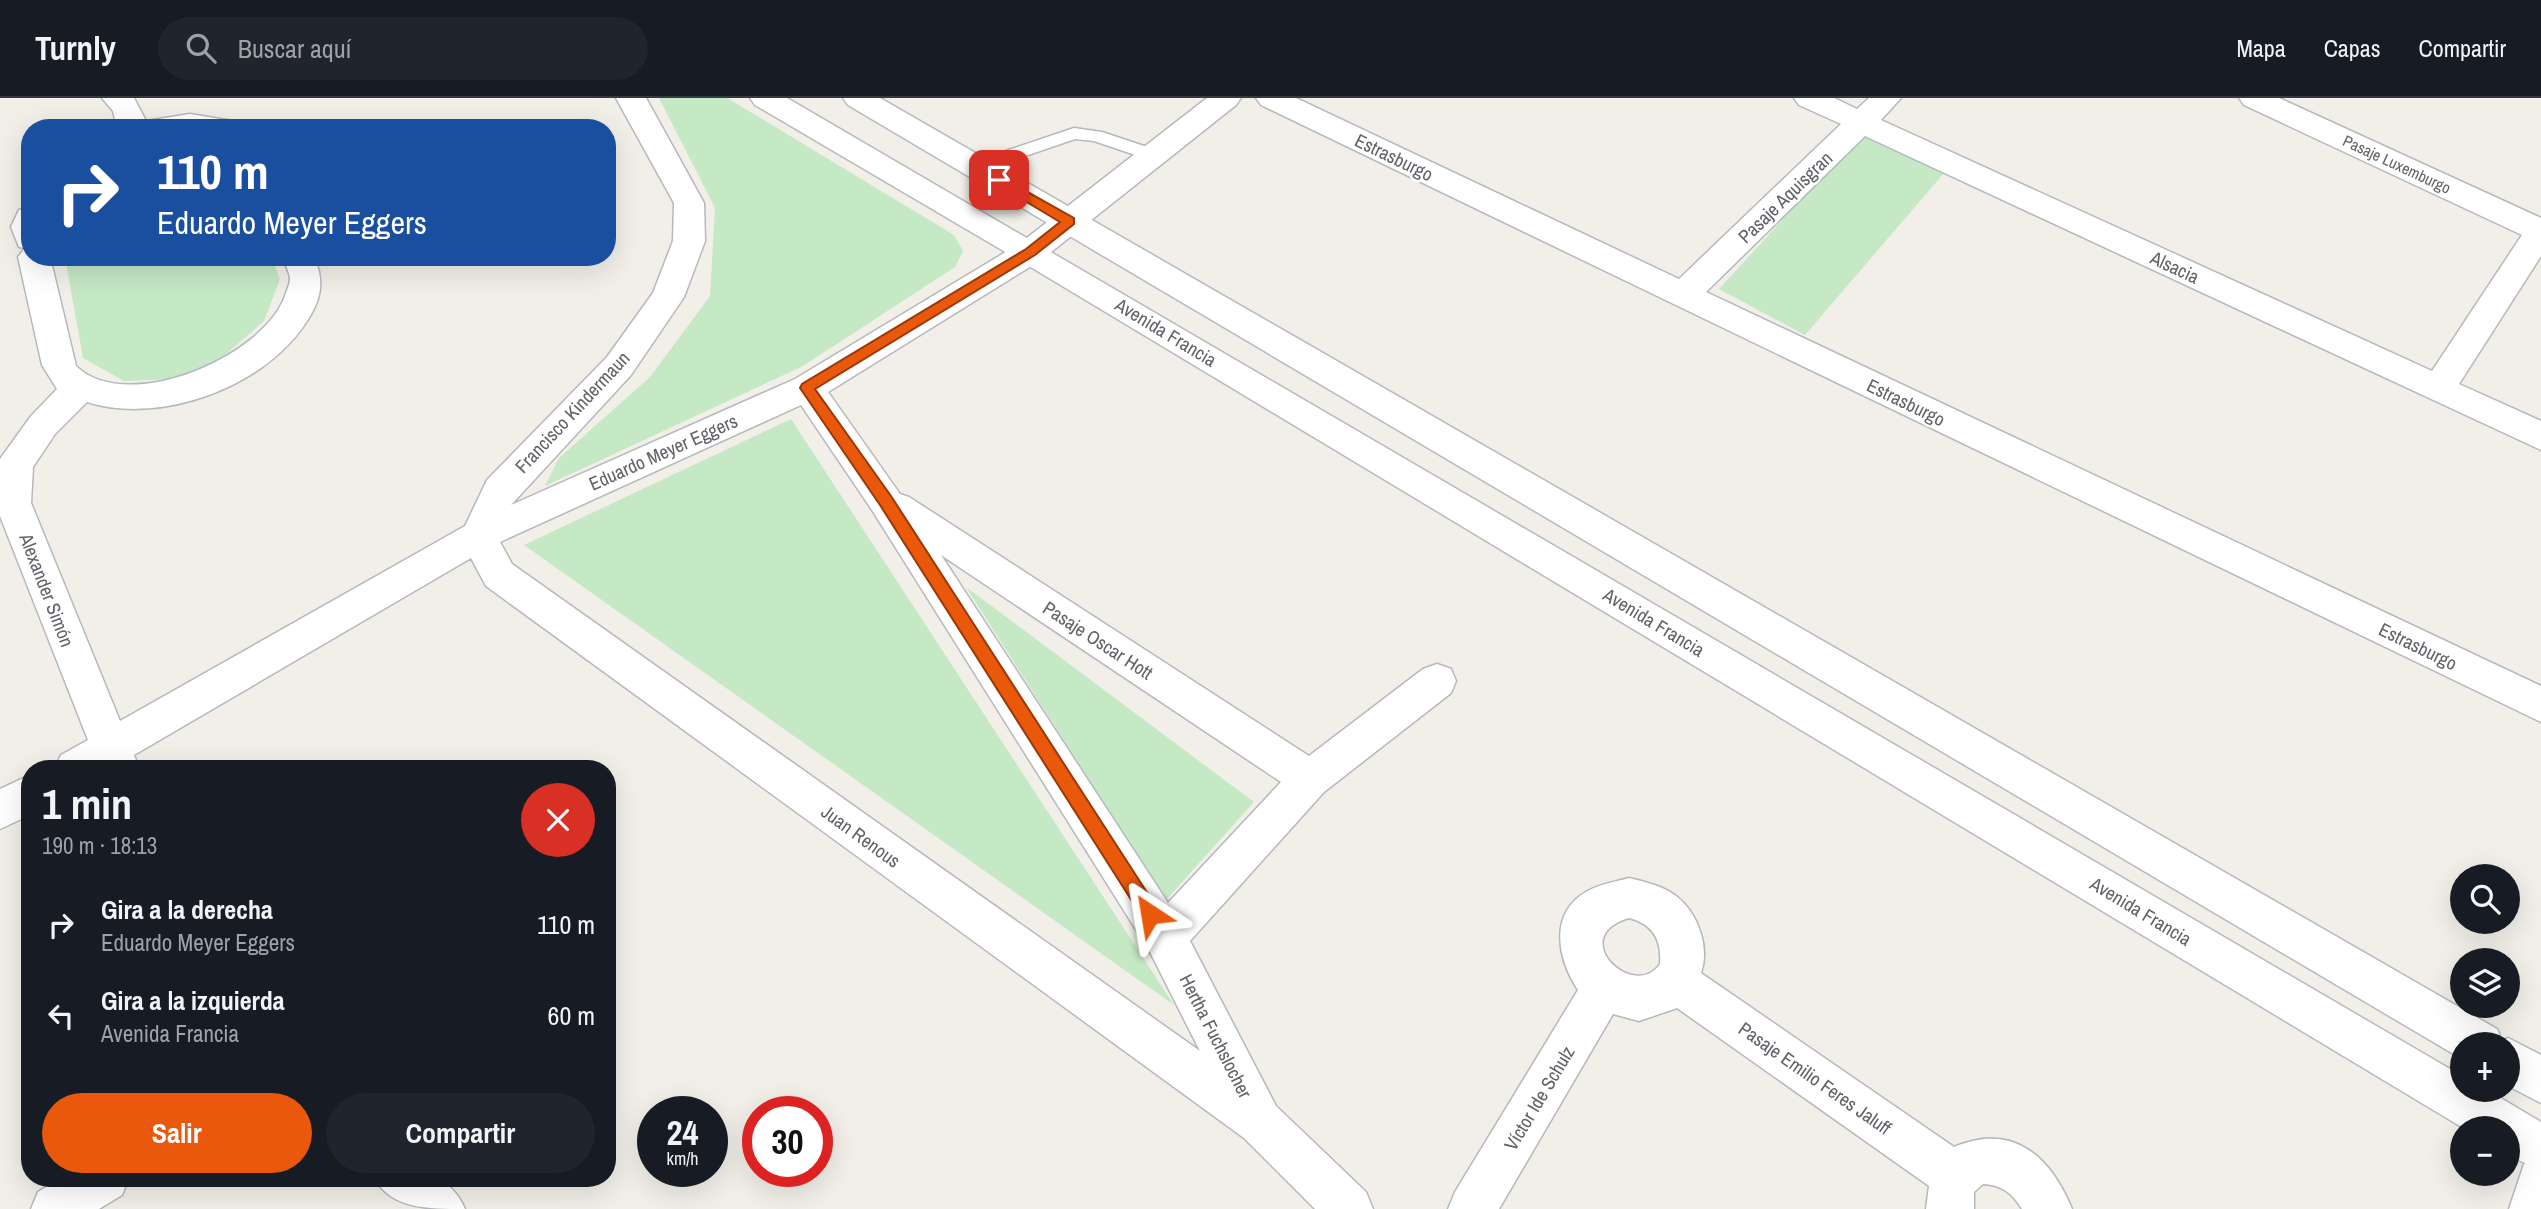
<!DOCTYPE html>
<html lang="es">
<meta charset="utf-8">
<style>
body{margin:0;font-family:"Archivo Narrow",sans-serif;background:#20242c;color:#f1f3f6;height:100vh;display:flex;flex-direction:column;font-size:26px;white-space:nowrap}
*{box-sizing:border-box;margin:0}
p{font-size:23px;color:#9ea1a6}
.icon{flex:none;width:38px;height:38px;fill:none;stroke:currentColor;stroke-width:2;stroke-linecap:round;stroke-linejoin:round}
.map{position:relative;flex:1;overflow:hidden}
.details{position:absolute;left:21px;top:662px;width:595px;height:427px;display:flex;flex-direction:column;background:#171b24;border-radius:28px;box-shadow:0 7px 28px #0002}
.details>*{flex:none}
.hud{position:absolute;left:21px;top:21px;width:595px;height:147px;border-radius:28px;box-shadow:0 7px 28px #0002;background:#1a4fa0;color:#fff;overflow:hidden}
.fabs{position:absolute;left:2450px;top:766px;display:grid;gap:14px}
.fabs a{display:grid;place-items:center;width:70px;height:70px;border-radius:50%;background:#171b24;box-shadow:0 7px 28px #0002;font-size:35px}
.speed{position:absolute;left:637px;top:998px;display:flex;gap:14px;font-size:35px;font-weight:700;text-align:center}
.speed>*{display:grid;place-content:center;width:91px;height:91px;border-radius:50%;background:#171b24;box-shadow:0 7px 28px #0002;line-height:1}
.speed small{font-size:18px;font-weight:400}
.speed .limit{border:10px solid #d22;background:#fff;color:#111}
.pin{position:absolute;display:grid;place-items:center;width:60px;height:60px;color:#fff;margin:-30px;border-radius:14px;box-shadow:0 4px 10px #0006}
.me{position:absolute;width:77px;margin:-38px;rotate:327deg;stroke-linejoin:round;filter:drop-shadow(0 0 5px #0008)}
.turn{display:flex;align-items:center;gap:24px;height:147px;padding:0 21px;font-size:32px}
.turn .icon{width:91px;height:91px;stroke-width:2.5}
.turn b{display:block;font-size:49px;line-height:60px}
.round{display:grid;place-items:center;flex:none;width:74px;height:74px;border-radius:37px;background:#20242c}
.overview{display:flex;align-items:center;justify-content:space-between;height:119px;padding:0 21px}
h1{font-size:42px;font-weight:700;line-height:52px}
.button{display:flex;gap:14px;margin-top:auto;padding:14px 21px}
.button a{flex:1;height:80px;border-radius:42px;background:#ea580c;color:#fff;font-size:28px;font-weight:700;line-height:80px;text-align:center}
.button a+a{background:#20242c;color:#f1f3f6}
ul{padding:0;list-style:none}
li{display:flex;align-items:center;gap:21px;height:91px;padding:0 21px}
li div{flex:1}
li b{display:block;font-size:26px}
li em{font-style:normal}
header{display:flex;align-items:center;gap:42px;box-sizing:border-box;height:98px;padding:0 35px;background:#171b24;border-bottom:2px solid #363941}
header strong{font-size:33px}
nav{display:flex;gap:38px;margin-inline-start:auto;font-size:24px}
.search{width:490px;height:63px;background:#20242c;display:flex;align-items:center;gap:18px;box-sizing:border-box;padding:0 24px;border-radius:38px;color:#9ea1a6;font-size:26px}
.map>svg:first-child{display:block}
.green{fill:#c5e8c5}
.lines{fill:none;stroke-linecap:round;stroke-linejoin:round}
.lane-casing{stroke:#b5b8bc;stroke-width:3}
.street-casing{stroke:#b5b8bc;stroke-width:3}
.secondary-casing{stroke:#b6babf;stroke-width:3}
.lane{fill:#fff;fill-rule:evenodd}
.street{fill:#fff;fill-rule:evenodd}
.secondary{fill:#fff;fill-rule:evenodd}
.route{fill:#ea580c;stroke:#983908;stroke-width:2}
.labels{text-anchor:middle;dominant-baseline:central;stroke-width:5;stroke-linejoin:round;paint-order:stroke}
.far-street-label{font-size:16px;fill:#5f6368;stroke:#fff}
.street-label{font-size:19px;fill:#5f6368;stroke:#fff}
</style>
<header>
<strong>Turnly</strong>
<div class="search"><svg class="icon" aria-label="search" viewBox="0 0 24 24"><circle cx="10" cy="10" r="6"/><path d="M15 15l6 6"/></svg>Buscar aquí</div>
<nav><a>Mapa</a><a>Capas</a><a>Compartir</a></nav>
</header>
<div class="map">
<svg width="2541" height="1111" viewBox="0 0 2541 1111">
<rect width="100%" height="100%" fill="#f1efe8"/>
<!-- green -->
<g class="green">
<path d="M659 0H727L954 137 963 153 955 169 803 268 545 388 559 360 650 279 710 198 715 110Z"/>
<path d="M1861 36 1944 75 1805 237 1719 191Z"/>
<path d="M65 159H271L280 181 264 223 219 262 178 281 124 283 83 260Z"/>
<path d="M791 321 1174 907 524 447Z"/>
<path d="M966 489 1254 704 1166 802Z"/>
</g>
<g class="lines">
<defs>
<path id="lane" d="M1074 30 1102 34 1159 53 1161 57 1153 63 1094 43 1075 41 976 75 968 69 970 65Z"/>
<g id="street">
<path d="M102 0H134L146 23 190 16 233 23 238 30H117L113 13Z"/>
<path d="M616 0H646L704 105 705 143 684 199 631 277 511 407 795 281 1019 146 1207 0H1241L1236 7 1041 162 828 294 900 396 909 399 1309 658 1423 571 1437 566 1451 571 1456 583 1451 595 1324 694 1190 843 1276 1008 1366 1094 1373 1111H1315L1244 1040 486 488 471 460 134 657 139 670H55L61 657 88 642 0 418V361L31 318 57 291 42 267 18 159 25 150 19 149 11 129 19 112 30 109V159H50L76 268C127 318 267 258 286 195 288 190 290 185 290 180 289 173 285 166 282 159H314C326 186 320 205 303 229 260 290 160 327 87 304L55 336 33 369 31 405 120 623 465 428 487 382 607 259 653 195 673 143 674 105ZM801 307 872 412 1150 854 1200 953 512 466 500 444ZM941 457 1281 684 1168 805Z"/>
<path d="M1256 0H1296L1679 181 1841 26 1799 7 1794 0H1834L1857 11 1869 0H1901L1881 22 2432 273 2522 137 2244 7 2239 0H2279L2541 120V158L2459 286 2541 323V352L1865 38 1706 194 2541 588V624L1261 7Z"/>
<path d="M30 677V717L0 731V691Z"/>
<path d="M1629 780C1645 784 1663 788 1676 798 1698 815 1710 849 1701 875L1954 1049C2013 1024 2050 1058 2072 1111H2022C2012 1095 2002 1087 1983 1086L1974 1094V1111H1926L1929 1088 1677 910 1639 923 1613 916 1499 1111H1448L1455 1094 1578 892C1558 862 1548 816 1586 794 1599 786 1615 784 1629 780ZM1629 820C1653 826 1662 842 1660 866 1634 904 1565 839 1629 820Z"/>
<path d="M2541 1059V1111H2509L2524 1066Z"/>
<path d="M61 1080H129L122 1097 99 1111H31L38 1094Z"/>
<path d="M374 1080C413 1078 448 1070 465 1111 427 1111 392 1111 374 1080Z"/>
</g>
<g id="secondary">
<path d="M750 0H787L2462 978V992H2487L2541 1024V1073L2508 1057V1031H2465L1019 162 755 7Z"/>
<path d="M843 0H880L2497 931 2502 943 2508 940 2541 957V1005L2508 988V947H2462V961L848 7Z"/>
</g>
</defs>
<!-- lane casing -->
<use href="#lane" class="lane-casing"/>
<!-- street casing -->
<use href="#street" class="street-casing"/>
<!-- secondary casing -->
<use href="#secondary" class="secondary-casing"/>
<!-- lane -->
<use href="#lane" class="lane"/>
<!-- street -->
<use href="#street" class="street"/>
<!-- secondary -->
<use href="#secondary" class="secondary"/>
</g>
<!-- route -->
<path class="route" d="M999 78 1074 120V126L1035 157 815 291 891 398 1157 810 1159 816 1157 822 1150 824 1144 822 880 407 800 290 802 286 1026 151 1060 124 995 85 993 82Z"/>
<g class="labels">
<!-- far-street labels -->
<g class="far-street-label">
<text transform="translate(2397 66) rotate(25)">Pasaje Luxemburgo</text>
</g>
<!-- street labels -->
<g class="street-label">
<text transform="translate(1394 59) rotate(26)">Estrasburgo</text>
<text transform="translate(1785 99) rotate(-44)">Pasaje Aquisgran</text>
<text transform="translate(2175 169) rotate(25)">Alsacia</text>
<text transform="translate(1166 234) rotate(31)">Avenida Francia</text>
<text transform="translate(1906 304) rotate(26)">Estrasburgo</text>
<text transform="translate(572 314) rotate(-47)">Francisco Kindermaun</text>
<text transform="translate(663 354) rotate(-24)">Eduardo Meyer Eggers</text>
<text transform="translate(47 492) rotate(69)">Alexander Simón</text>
<text transform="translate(1654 524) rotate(31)">Avenida Francia</text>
<text transform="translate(1098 542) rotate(33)">Pasaje Oscar Hott</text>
<text transform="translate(2418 548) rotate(26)">Estrasburgo</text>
<text transform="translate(861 738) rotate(36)">Juan Renous</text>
<text transform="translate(2141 813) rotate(31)">Avenida Francia</text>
<text transform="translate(1216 938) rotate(63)">Hertha Fuchslocher</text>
<text transform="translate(1815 980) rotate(35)">Pasaje Emilio Feres Jaluff</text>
<text transform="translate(1539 1000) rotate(-59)">Víctor Ide Schulz</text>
</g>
</g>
</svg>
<div class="fabs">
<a><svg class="icon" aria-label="search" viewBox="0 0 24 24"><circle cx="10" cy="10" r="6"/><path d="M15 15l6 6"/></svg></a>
<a><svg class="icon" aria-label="layers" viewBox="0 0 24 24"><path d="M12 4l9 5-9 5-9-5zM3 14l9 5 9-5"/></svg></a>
<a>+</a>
<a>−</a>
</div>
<div class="speed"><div>24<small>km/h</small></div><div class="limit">30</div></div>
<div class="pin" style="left:999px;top:82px;background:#d93025"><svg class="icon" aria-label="arrive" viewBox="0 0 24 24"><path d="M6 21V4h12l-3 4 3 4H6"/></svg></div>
<svg class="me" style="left:1150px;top:816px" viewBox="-20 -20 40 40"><path d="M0-17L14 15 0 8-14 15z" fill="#ea580c" stroke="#fff" stroke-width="4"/></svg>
<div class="hud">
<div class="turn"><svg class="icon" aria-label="right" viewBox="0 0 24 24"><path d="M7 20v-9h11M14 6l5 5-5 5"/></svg><div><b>110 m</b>Eduardo Meyer Eggers</div></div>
</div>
<section class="details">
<div class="overview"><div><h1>1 min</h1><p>190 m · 18:13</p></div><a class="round" style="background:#d93025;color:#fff"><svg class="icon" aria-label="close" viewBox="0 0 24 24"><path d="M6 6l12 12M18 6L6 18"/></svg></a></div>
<ul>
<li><svg class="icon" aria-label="right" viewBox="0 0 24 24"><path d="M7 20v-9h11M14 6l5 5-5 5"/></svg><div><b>Gira a la derecha</b><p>Eduardo Meyer Eggers</p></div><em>110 m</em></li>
<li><svg class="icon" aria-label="left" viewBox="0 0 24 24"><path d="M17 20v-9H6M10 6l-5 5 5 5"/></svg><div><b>Gira a la izquierda</b><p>Avenida Francia</p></div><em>60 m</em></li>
</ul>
<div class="button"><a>Salir</a><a>Compartir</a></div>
</section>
</div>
